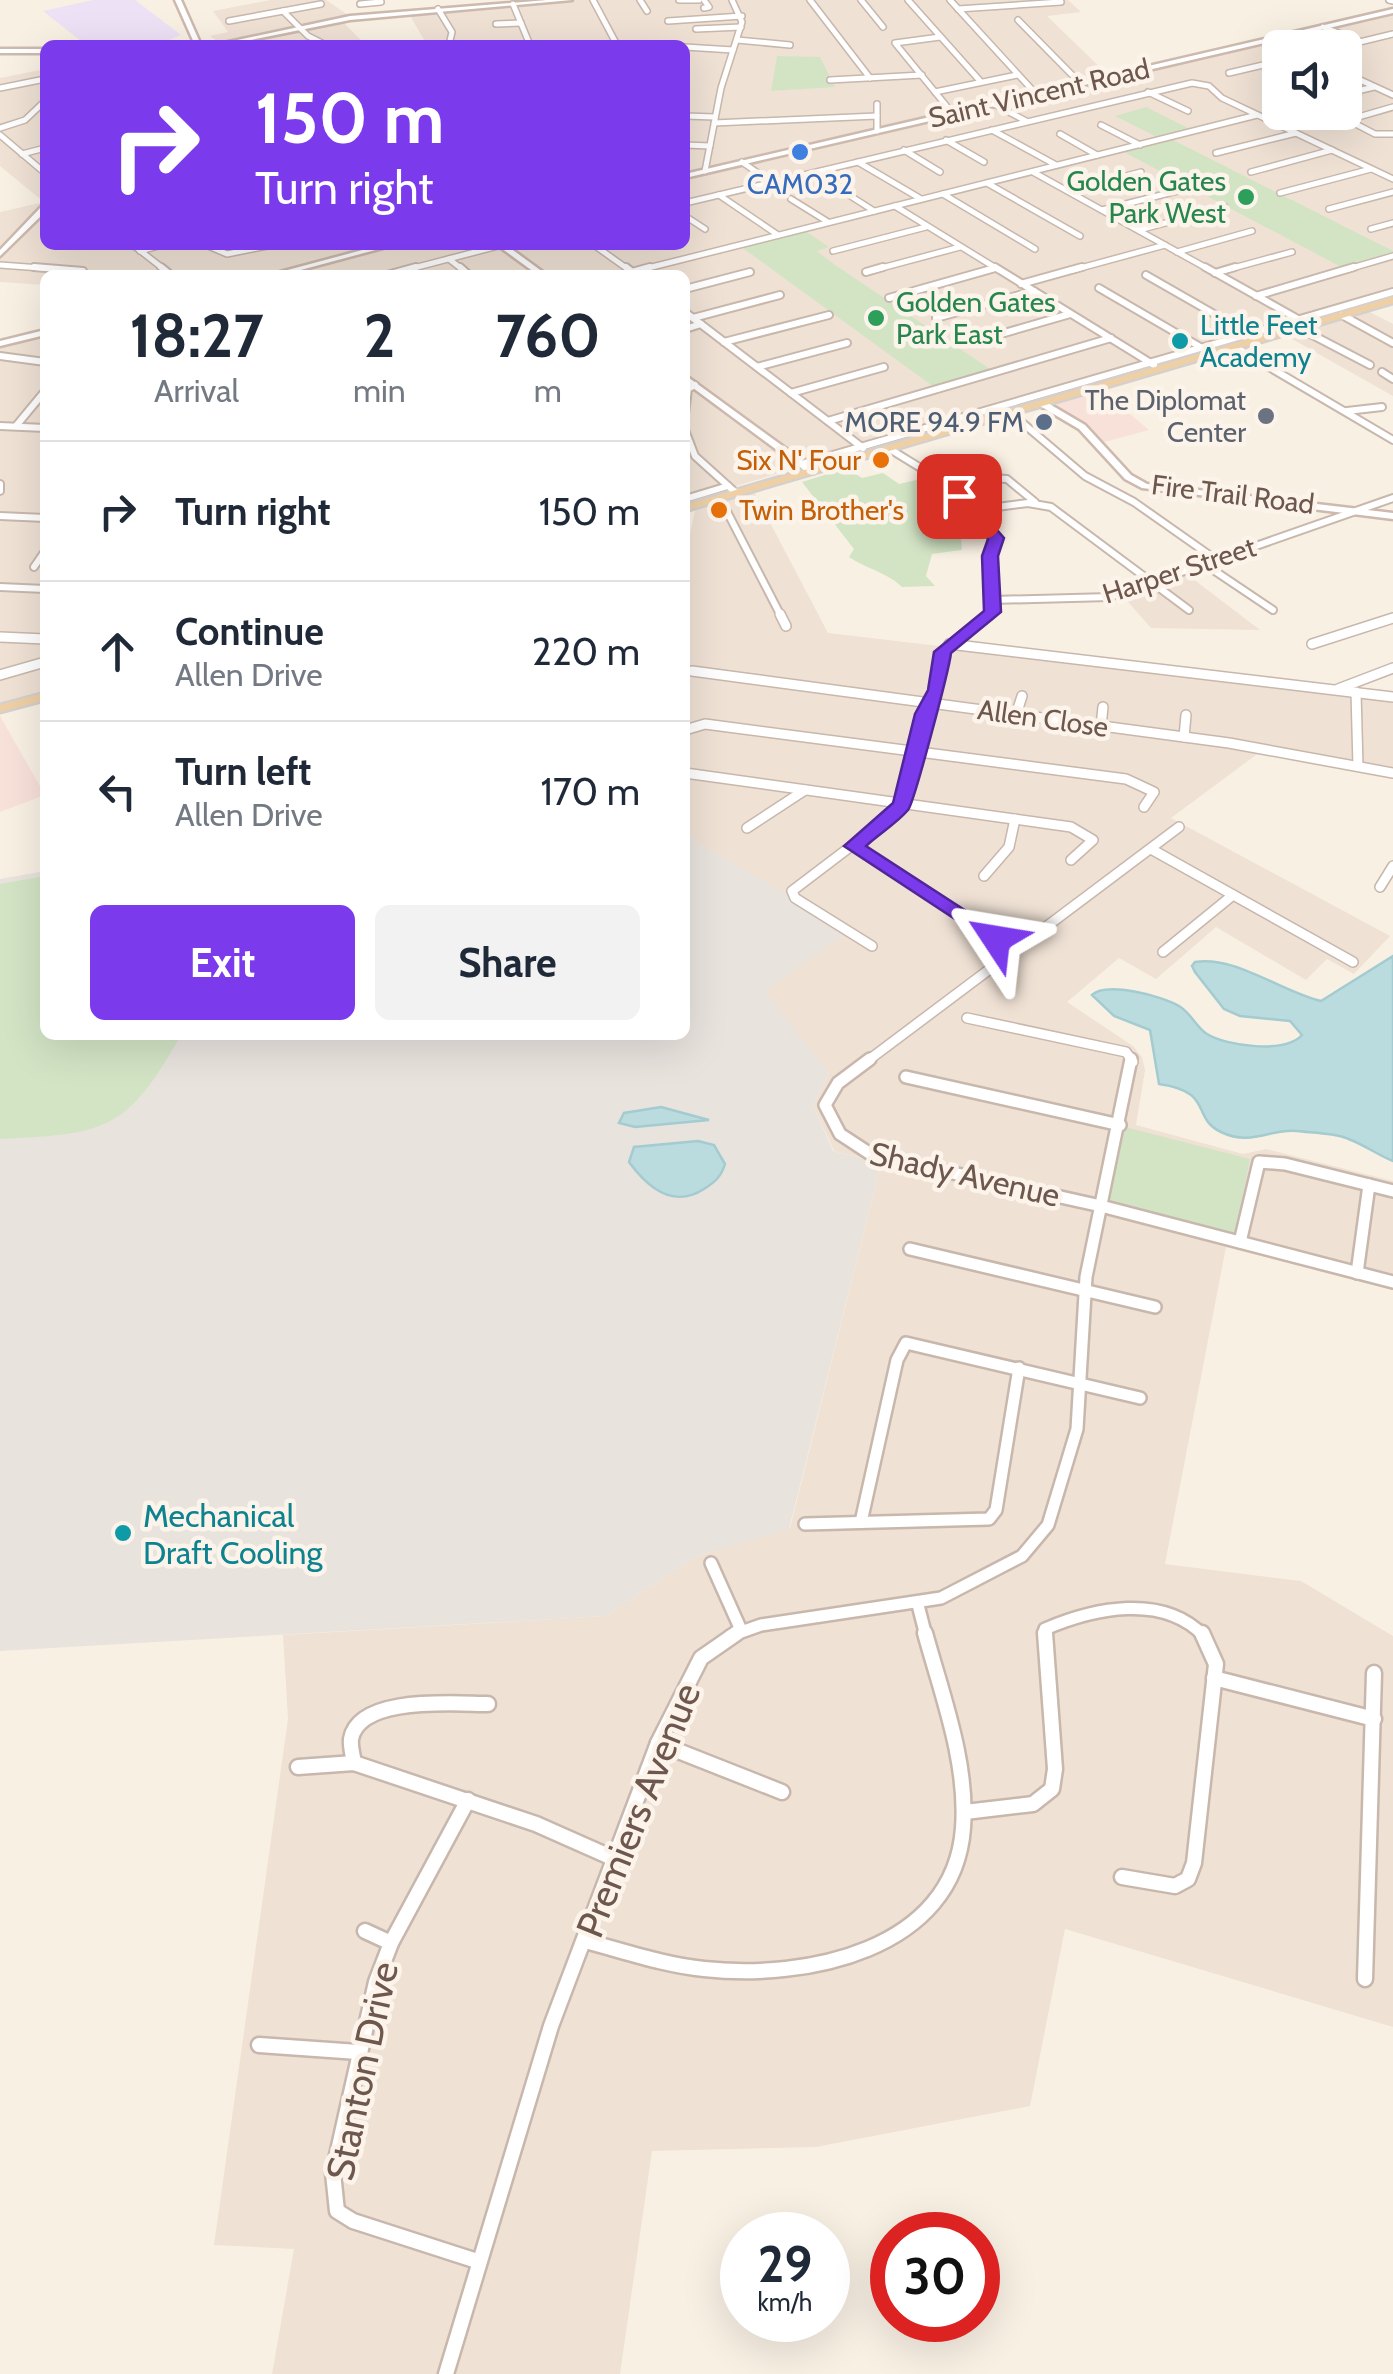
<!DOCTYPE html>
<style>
body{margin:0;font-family:Cabin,sans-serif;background:#f2f2f3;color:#1f2937;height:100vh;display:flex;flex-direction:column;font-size:38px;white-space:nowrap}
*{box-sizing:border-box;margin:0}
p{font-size:32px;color:#747a83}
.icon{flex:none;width:55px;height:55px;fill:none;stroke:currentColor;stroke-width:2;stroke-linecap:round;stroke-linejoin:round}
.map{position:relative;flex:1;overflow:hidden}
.panel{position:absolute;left:40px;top:270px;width:650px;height:770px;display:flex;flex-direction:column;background:#fff;border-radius:15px;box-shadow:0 10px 40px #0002}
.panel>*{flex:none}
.guide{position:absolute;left:40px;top:40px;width:650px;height:210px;border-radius:15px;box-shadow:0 10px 40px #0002;background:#7c3aed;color:#fff;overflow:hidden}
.fabs{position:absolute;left:1262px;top:30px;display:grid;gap:20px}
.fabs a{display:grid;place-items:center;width:100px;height:100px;border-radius:15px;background:#fff;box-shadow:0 10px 40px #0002;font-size:50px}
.speed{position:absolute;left:720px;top:2212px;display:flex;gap:20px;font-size:50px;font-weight:700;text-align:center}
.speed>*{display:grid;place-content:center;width:130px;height:130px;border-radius:50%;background:#fff;box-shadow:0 10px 40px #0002;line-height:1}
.speed small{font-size:25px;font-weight:400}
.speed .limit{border:15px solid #d22;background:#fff;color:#111}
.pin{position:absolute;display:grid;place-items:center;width:85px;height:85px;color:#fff;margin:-42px;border-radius:20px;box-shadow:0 5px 15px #0006}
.me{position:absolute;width:110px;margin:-55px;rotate:303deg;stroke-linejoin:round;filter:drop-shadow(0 0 8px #0008)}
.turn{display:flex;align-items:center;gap:35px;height:210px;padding:0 50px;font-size:45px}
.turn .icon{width:130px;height:130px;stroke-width:2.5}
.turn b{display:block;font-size:70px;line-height:85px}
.eta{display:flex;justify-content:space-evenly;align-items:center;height:170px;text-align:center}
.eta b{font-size:60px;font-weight:700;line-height:70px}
.cta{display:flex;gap:20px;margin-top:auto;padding:20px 50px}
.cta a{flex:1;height:115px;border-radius:15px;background:#7c3aed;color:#fff;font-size:40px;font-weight:700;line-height:115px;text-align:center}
.cta a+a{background:#f2f2f3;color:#1f2937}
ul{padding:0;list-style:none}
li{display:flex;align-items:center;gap:30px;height:140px;padding:0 50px;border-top:2px solid #e0e1e3}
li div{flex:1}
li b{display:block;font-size:38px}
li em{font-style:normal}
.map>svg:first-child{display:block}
.residential{fill:#efe1d4;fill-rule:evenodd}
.commercial{fill:#f8e1d9}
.industrial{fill:#e9e3de}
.education{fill:#ede1f5}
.green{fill:#d3e4c5}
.water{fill:#bbdcdf;stroke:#a3cbd0;stroke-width:2.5}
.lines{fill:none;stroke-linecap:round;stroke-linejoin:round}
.street-far4-casing{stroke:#c8b7ac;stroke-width:8}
.street-far3-casing{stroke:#c8b7ac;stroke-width:10}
.street-far2-casing{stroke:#c8b7ac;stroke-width:12}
.street-far1-casing{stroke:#c8b7ac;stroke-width:16}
.street-casing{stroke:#c8b7ac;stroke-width:19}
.secondary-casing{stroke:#cdb9ad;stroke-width:5}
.primary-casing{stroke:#d6d0cd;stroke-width:5}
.street-far4{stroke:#fff;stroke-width:5}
.street-far3{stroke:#fff;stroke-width:6}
.street-far2{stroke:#fff;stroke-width:9}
.street-far1{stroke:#fff;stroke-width:11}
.street{stroke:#fff;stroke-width:14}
.secondary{fill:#fff;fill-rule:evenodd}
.primary{fill:#efd0a4;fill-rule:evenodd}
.route{fill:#7c3aed;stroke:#51269a;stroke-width:2.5}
.shop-dot{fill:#3f7fe0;stroke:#fcf4ea;stroke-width:4}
.leisure-dot{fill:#2e9e5b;stroke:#fcf4ea;stroke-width:4}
.culture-dot{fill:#0f9aa8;stroke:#fcf4ea;stroke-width:4}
.worship-dot{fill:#6b7280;stroke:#fcf4ea;stroke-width:4}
.service-dot{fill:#5c6f8a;stroke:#fcf4ea;stroke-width:4}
.food-dot{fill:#e8710a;stroke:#fcf4ea;stroke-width:4}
.labels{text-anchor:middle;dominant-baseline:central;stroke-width:9;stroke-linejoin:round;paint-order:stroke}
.far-street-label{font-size:28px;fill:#6e574d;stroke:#fcf4ea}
.far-leisure-label{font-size:28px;fill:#27864d;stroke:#fcf4ea;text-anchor:end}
.far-shop-label{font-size:28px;fill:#366cbe;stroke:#fcf4ea}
.far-culture-label{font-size:28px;fill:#0d838f;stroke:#fcf4ea;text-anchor:start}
.far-worship-label{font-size:28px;fill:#5b616d;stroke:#fcf4ea;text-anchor:end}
.far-service-label{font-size:28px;fill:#4e5e75;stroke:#fcf4ea;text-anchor:end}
.far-food-label{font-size:28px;fill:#c56008;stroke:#fcf4ea;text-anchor:end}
.street-label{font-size:32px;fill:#6e574d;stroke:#fcf4ea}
.culture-label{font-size:32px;fill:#0d838f;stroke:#fcf4ea;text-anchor:start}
.near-street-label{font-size:38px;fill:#6e574d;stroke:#fcf4ea}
</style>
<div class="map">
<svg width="1393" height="2374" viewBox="0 0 1393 2374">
<rect width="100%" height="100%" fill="#f9f0e4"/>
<!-- residential -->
<g class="residential">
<path d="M271 0H326L351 17 340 19 366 45H221L338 19 220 43 210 36 228 32 213 11Z"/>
<path d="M579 0H1068L1081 12 1047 16 1109 76 685 174V45H427L408 12Z"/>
<path d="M1393 12V297L806 465 685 376V275H548L507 245H685V178ZM1280 48H1345V112H1280Z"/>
<path d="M45 69V203L0 250V212L44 202 0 166V78Z"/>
<path d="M45 210V245H383L264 275H45V285L0 282V256Z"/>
<path d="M399 245H497L538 275H280Z"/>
<path d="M1366 310 1393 324V396L1285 335Z"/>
<path d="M45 335V586L0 584V346Z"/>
<path d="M685 383 800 467 685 501Z"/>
<path d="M754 492 828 633 1393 699V771L1268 746 1171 818 1390 936 1354 974 1327 959 1306 980 1216 927 1156 979 1119 958 1067 1002 1133 1046 1142 1057 1145 1070 1136 1125 1243 1154 1266 1149 1393 1181V1290L1226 1247 1165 1564 1301 1581 1393 1636V2027L1065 1929 1030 2106 816 2147 652 2151 620 2374H272L294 2249 214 2245 288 1719 283 1635 606 1616 697 1556 790 1528 881 1163 834 1151 813 1105 829 1073 764 991 848 931 685 835V557L695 511Z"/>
<path d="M1184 572 1260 630 1151 628 1122 595Z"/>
<path d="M0 590 45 592V692L0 705Z"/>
</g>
<!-- commercial -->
<g class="commercial">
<path d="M1092 392 1131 415 1149 430 1101 443 1047 406Z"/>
<path d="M0 716 45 795 0 812Z"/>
</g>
<!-- industrial -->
<path class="industrial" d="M685 835 849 931 765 991 829 1073 813 1105 833 1151 881 1163 789 1529 697 1556 606 1616 0 1651V879L45 871V1035H685Z"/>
<!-- education -->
<path class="education" d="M93 0H135L181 35 157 45H86L43 11Z"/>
<!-- green -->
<g class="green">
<path d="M777 56 820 57 835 87 771 91Z"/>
<path d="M1146 107 1192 130 1159 138 1115 116Z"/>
<path d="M1171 139 1393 251V254L1343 268 1122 151Z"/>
<path d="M804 230 829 247 817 251 835 265 993 371 934 387 740 246Z"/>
<path d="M847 468 862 478 883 473 899 484 925 478 972 517 960 525 962 550 932 554 926 576 935 586 902 587C890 574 865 568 849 557L854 549 802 482Z"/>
<path d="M45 876V1035H181C127 1130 108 1134 0 1139V884Z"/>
<path d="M1125 1127 1250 1159 1235 1237 1108 1203Z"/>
</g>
<!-- water -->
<g class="water">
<path d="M1393 956V1161C1378 1155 1366 1146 1351 1140 1336 1133 1314 1133 1297 1131 1270 1128 1252 1147 1221 1132 1190 1117 1215 1092 1159 1084L1150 1030 1114 1016 1092 995C1106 981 1162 996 1179 1006 1191 1013 1196 1027 1207 1034 1226 1046 1285 1054 1302 1035L1290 1021 1240 1016 1224 1009 1195 972 1192 966 1195 962C1234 955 1282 992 1321 1001Z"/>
<path d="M661 1107 709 1120 635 1127 619 1123 624 1113Z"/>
<path d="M698 1141 714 1145 725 1164C721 1177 715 1182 704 1189 673 1209 648 1188 629 1162L634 1147Z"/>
</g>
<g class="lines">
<defs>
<g id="street-far4">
<path d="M593 0 617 45"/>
<path d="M640 0 647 11"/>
<path d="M679 0H699"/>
<path d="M704 0 709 7 704 8"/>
<path d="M810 0 870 78"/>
<path d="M861 0 883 27"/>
<path d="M908 0 981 82"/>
<path d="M950 0 1036 94"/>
<path d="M1389 0 1393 1"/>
<path d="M360 4 381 2"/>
<path d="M513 4 530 45"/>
<path d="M438 9 452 32 449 45"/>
<path d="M958 9 1061 2"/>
<path d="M283 11 308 36 326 45"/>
<path d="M1018 20 1081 84"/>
<path d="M229 21 321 4"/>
<path d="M668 21 742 16"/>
<path d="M496 24 521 23"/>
<path d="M1323 27 1359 41"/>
<path d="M696 29 741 27"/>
<path d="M940 37 895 43 953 114"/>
<path d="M737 40 790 45"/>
<path d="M685 47 733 50"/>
<path d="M1335 48 1393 34"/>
<path d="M1229 73 1280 61"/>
<path d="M1345 73 1393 95"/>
<path d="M830 80 922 75"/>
<path d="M0 88 45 79"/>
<path d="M935 92 1017 75"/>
<path d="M1148 92 1188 111"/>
<path d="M1345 94 1374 87"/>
<path d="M877 104V131"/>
<path d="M994 104 1026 121"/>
<path d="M1393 107 1348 120 1375 134H1393"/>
<path d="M685 116 715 117"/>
<path d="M714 123 877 116"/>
<path d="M1101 125 1140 145"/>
<path d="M0 128 25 120 45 101"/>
<path d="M992 130 1056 165"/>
<path d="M1060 134 1097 155"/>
<path d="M0 135 45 173"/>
<path d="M946 140 984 162"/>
<path d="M685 145 710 146"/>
<path d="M904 150 940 172"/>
<path d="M1216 153 1296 133"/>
<path d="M22 154 45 148"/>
<path d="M742 162 771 182"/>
<path d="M858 162 921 199"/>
<path d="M705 171 721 88 742 22 732 0"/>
<path d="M1033 172 1210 270"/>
<path d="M1251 172 1332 150"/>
<path d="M987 183 1080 236"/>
<path d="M838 188 874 211"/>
<path d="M1069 191 1141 172"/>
<path d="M1280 193 1371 169"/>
<path d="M943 194 1035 249"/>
<path d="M719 195 778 235"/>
<path d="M791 199 828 222"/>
<path d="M685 203 1192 83 1209 86 1222 98 1393 179"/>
<path d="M895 206 999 270"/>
<path d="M1329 209 1393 192"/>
<path d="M1102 210 1177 191"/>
<path d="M685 216 705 229"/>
<path d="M1371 229 1393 223"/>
<path d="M1139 230 1225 207"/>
<path d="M133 245 165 270"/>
<path d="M206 245 227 254 272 245"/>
<path d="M594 245 629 270"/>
<path d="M140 251 162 245"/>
<path d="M833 251 926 227"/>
<path d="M1177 252 1252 231"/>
<path d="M449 259 463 270"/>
<path d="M0 265 68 270"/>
<path d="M406 270 502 245"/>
<path d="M640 270 1257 115"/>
<path d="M874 270 960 247"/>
<path d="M988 270 995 268"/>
<path d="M1073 270 1165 245"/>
<path d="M1226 270 1292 252"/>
<path d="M1345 270 1393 256"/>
</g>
<g id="street-far3">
<path d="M34 267 83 271"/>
<path d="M161 267 171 275"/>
<path d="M460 267 469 275"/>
<path d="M626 267 635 274"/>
<path d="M995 267 1154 365"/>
<path d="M1205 267 1298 319"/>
<path d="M632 272 650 267"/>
<path d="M866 272 883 267"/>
<path d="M1215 273 1235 267"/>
<path d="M387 275 416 267"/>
<path d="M1146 275 1249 334"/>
<path d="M1021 284 1082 267"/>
<path d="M1099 288 1202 348"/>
<path d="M685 289 750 272"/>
<path d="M1256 296 1354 267"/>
<path d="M889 298 995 268"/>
<path d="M685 312 863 448"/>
<path d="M1342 315 1393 343"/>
<path d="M693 318 780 295"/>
<path d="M936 318 1034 291"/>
<path d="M1299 328 1370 365"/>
<path d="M685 329 701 324"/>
<path d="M724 342 829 315"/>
<path d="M973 342 1070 314"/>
<path d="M1235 347 1393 440"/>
<path d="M0 356 45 362"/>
<path d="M757 367 847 343"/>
<path d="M1382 372 1393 379"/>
<path d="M791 393 884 367"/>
<path d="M1347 411 1382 407"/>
<path d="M685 414 688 389 695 385"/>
<path d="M1012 414 1085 476 1134 502 1215 559"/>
<path d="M828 421 1111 338"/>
<path d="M0 426 45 428"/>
<path d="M16 426 45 391"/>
<path d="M685 430 695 456 736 493"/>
<path d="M890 449C930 475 978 496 996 543L990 556 992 613 988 616"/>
<path d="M802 464 1393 292"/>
<path d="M990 478 1007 479 1035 502"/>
<path d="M0 484V491"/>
<path d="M720 498 781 616"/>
<path d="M685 499 728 486"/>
<path d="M974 510 1028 503 1051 507 1189 610"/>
<path d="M0 516 45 518"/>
<path d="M1203 563 1273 610"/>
<path d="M34 567 45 551"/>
<path d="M0 587 45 589"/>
<path d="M993 600 1110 597 1393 498"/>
</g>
<g id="street-far2">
<path d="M780 614 786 626"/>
<path d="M0 637 45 639"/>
<path d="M949 644 1393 697"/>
<path d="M1312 644 1393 618"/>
<path d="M692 671 1229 743 1393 773"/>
<path d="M0 675 45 662"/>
<path d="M1338 689 1393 668"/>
<path d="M1356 692 1358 766"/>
<path d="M1016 715 1022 696"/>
<path d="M1101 726 1103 707"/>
<path d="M685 730 705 724 1126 779 1154 792 1144 807"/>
<path d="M1184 737 1186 715"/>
<path d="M685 773 1071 827 1093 840 1071 860"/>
<path d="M747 828 805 790"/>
<path d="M854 846 996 939"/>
<path d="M1151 849 1353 962"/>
<path d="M984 876 1009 847 1015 819"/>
<path d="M1380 887 1393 866"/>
<path d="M872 946 795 898 792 891 900 809 924 714 937 690 943 651 991 614"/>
<path d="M1163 952 1233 895"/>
<path d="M967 1018 1126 1052 1133 1062"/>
<path d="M866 1062 1179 827"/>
</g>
<g id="street-far1">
<path d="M870 1059 838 1083 825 1105 840 1134 872 1155 1101 1206 1393 1282"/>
<path d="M906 1077 1120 1125"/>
<path d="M1240 1242 1259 1162 1285 1164 1393 1191"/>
<path d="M910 1249 1155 1307"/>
<path d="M1357 1273 1369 1185"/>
<path d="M861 1522 897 1360 906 1343 1140 1398"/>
<path d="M805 1524 989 1519 996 1510 1019 1368"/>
<path d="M711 1563 741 1630"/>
<path d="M918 1605 926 1636"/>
<path d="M730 1636 761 1625 941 1598 1022 1556 1048 1525 1077 1429 1086 1277 1131 1059"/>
<path d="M1045 1636V1629C1094 1608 1163 1593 1204 1636"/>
</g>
<g id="street">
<path d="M1214 1678 1374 1719"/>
<path d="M658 1743 782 1792"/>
<path d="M354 1763C353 1756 350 1746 351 1739 359 1695 455 1704 488 1704"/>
<path d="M298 1767 354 1763 536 1824 615 1859"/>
<path d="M468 1800 391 1943 376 1982 333 2173 337 2211 353 2221 477 2261"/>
<path d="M965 1812 1033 1804 1052 1789 1055 1769 1045 1633"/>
<path d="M1122 1877 1175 1886 1188 1879 1194 1863 1216 1664 1202 1633"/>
<path d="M365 1931 391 1943"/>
<path d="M585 1941C624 1951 664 1965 704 1969 805 1980 954 1951 963 1828 968 1763 942 1695 925 1633"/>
<path d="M1365 1979 1374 1673"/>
<path d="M259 2045 358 2052"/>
<path d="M446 2374 551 2026 658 1743 701 1658 737 1633"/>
</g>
<g id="secondary">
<path d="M175 0H181L201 45H195Z"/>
<path d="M547 0H572L350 20 226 45H214L350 16Z"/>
<path d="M1393 9V13L685 178V174Z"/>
<rect x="0" y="49" width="45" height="4"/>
<path d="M42 206H45V212L0 256V250Z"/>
<path d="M381 245H394L282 275H269Z"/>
<path d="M497 245H506L547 275H538Z"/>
<path d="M45 330V335L0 346V341Z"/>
<path d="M685 375 814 469V473H808L685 382Z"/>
<path d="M1040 402H1046L1085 425 1131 475 1147 484 1393 513V519L1142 488 1125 479 1079 429 1040 406Z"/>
</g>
<g id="primary">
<path d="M1393 297V303L685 511V505Z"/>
<path d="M45 693V700L0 712V705Z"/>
</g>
</defs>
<!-- street-far4 casing -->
<use href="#street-far4" class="street-far4-casing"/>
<!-- street-far3 casing -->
<use href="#street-far3" class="street-far3-casing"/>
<!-- street-far2 casing -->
<use href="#street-far2" class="street-far2-casing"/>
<!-- street-far1 casing -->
<use href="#street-far1" class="street-far1-casing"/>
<!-- street casing -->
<use href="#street" class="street-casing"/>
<!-- secondary casing -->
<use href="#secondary" class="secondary-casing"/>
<!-- primary casing -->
<use href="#primary" class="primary-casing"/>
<!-- street-far4 -->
<use href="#street-far4" class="street-far4"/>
<!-- street-far3 -->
<use href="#street-far3" class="street-far3"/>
<!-- street-far2 -->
<use href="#street-far2" class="street-far2"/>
<!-- street-far1 -->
<use href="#street-far1" class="street-far1"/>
<!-- street -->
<use href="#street" class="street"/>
<!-- secondary -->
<use href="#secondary" class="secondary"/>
<!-- primary -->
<use href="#primary" class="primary"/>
</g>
<!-- route -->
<path class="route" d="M953 492H964L1004 538 998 556 1001 612 951 653C949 670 914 803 908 810 897 823 879 834 866 846L1003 935 1006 939 996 946 844 846 893 803 915 714 928 690 934 652 984 611 982 556 988 539 953 499Z"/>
<!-- markers -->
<circle class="shop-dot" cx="800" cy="152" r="10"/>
<g class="leisure-dot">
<circle cx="1246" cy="197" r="10"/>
<circle cx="876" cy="318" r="10"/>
</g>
<g class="culture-dot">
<circle cx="1180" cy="341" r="10"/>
<circle cx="123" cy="1533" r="10"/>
</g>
<circle class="worship-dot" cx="1266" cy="416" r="10"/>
<circle class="service-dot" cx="1044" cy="422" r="10"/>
<g class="food-dot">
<circle cx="881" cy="460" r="10"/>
<circle cx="719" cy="510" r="10"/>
</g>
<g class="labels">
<!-- far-street labels -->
<g class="far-street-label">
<text transform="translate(1039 93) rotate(-13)">Saint Vincent Road</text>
<text transform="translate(1233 494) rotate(7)">Fire Trail Road</text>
<text transform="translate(1179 570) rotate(-18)">Harper Street</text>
<text transform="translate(1043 718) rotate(8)">Allen Close</text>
</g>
<!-- far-leisure labels -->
<g class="far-leisure-label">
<text x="1226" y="181">Golden Gates<tspan x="1226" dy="32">Park West</tspan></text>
<text x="896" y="302" text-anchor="start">Golden Gates<tspan x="896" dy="32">Park East</tspan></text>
</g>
<!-- far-shop labels -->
<g class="far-shop-label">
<text x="800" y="184">CAM032</text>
</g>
<!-- far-culture labels -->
<g class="far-culture-label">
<text x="1200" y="325">Little Feet<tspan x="1200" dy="32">Academy</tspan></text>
</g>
<!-- far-worship labels -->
<g class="far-worship-label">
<text x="1246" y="400">The Diplomat<tspan x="1246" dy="32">Center</tspan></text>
</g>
<!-- far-service labels -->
<g class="far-service-label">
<text x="1024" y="422">MORE 94.9 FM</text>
</g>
<!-- far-food labels -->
<g class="far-food-label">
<text x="861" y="460">Six N' Four</text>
<text x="739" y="510" text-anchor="start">Twin Brother's</text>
</g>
<!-- street labels -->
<g class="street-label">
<text transform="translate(965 1174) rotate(13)">Shady Avenue</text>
</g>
<!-- culture labels -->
<g class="culture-label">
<text x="143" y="1515">Mechanical<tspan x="143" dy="37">Draft Cooling</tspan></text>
</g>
<!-- near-street labels -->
<g class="near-street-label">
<text transform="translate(638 1810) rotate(-68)">Premiers Avenue</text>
<text transform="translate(362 2071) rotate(-78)">Stanton Drive</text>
</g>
</g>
</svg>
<div class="fabs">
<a><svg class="icon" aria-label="sound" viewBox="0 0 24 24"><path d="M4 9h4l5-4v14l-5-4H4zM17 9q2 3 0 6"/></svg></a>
</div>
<div class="speed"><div>29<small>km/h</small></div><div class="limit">30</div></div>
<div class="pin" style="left:959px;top:496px;background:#d93025"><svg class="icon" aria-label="arrive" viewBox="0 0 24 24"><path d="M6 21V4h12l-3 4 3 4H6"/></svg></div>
<svg class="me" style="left:996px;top:939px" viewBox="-20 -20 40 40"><path d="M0-17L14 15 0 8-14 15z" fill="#7c3aed" stroke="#fff" stroke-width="4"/></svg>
<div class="guide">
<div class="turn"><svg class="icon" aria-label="right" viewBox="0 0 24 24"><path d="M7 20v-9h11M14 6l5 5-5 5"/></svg><div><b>150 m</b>Turn right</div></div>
</div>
<section class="panel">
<div class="eta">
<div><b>18:27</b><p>Arrival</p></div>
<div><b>2</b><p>min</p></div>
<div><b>760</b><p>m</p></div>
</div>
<ul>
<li><svg class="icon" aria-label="right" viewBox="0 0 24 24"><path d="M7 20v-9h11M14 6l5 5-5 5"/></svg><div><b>Turn right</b></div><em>150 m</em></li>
<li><svg class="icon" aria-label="ahead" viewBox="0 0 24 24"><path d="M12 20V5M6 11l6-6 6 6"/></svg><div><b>Continue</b><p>Allen Drive</p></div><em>220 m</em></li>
<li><svg class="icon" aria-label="left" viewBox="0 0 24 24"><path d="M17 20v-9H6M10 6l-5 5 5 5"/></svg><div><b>Turn left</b><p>Allen Drive</p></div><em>170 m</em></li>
</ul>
<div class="cta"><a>Exit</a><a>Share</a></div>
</section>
</div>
